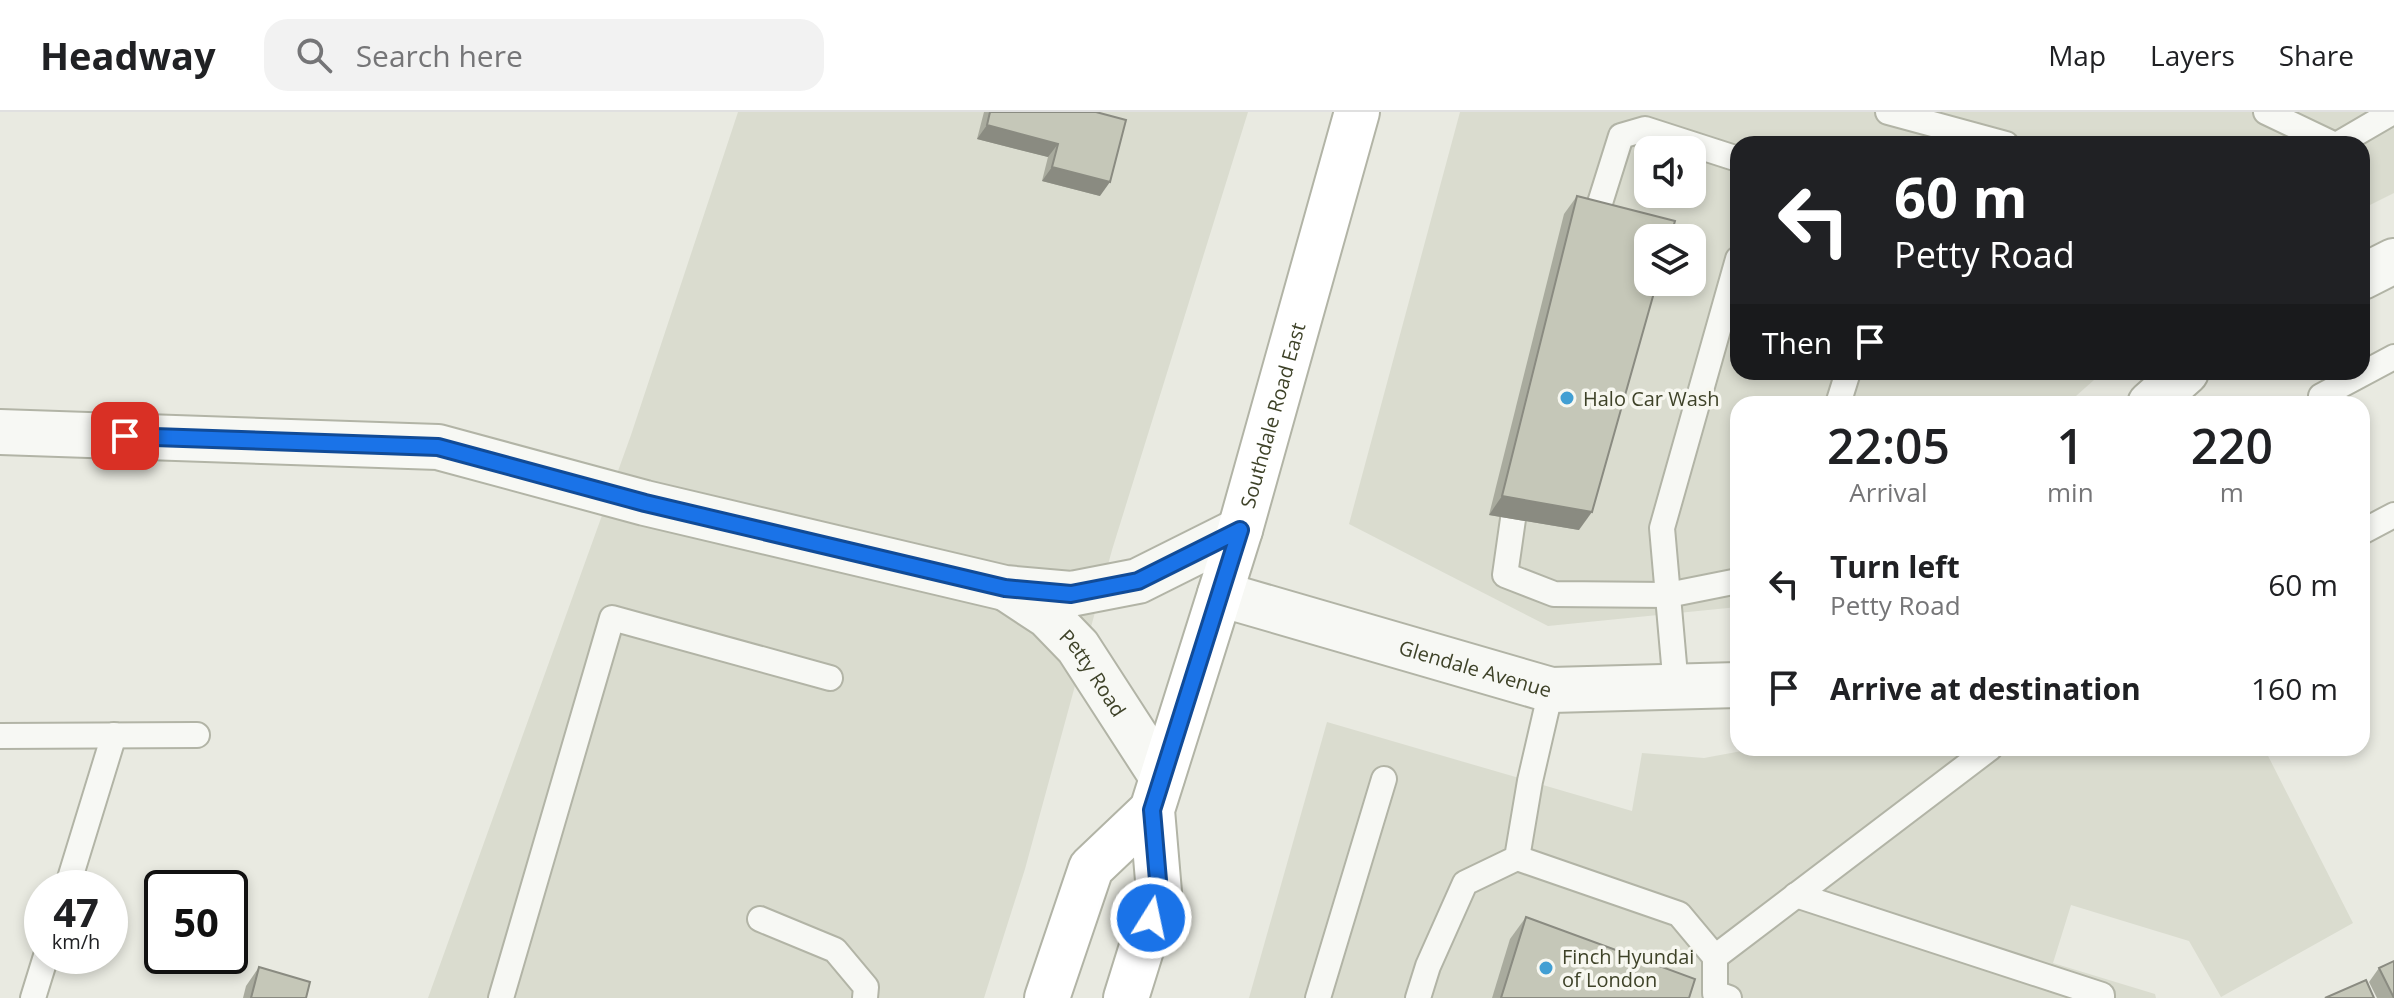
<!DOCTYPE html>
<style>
body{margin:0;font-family:"Open Sans",sans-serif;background:#f2f2f2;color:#202124;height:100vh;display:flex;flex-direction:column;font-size:30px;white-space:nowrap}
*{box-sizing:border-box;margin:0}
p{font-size:26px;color:#757577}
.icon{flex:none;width:44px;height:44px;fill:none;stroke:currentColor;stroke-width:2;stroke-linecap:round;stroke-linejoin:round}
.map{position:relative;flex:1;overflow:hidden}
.sheet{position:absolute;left:1730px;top:284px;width:640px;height:360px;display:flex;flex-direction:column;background:#fff;border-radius:24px;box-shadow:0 4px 12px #0003}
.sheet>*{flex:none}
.banner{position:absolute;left:1730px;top:24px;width:640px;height:244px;border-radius:24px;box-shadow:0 4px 12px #0003;background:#202124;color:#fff;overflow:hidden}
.controls{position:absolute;left:1634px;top:24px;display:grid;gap:16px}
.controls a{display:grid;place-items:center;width:72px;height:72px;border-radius:16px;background:#fff;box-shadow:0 4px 12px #0003;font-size:40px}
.speed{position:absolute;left:24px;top:758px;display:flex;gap:16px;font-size:40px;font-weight:700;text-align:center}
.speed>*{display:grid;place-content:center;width:104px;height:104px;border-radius:50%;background:#fff;box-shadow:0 4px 12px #0003;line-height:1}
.speed small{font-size:20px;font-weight:400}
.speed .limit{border:4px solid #111;border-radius:12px;background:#fff;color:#111}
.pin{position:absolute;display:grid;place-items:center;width:68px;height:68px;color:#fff;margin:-34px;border-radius:16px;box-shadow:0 4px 12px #0006}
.me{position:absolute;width:88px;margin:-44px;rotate:10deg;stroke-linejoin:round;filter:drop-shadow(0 0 6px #0008)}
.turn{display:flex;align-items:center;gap:28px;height:168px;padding:0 32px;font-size:36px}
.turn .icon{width:104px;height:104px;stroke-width:2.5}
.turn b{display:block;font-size:56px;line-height:68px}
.then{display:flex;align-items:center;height:76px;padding:0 32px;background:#0003;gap:16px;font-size:30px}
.eta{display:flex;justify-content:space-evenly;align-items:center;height:136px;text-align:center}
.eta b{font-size:48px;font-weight:600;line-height:56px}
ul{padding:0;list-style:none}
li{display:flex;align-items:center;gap:24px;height:104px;padding:0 32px}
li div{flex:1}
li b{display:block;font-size:30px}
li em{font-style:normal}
header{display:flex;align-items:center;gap:48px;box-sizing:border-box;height:112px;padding:0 40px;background:#fff;border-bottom:2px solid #e0e0e0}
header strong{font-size:38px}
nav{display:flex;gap:44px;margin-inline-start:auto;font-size:28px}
.search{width:560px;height:72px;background:#f2f2f2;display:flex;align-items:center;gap:20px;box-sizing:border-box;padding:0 28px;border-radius:24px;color:#757577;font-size:30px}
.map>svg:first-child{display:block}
.built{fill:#dadccf;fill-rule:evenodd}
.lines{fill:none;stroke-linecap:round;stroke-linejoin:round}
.lane-casing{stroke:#b2b4a6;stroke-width:28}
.street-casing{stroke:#b2b4a6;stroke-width:48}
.secondary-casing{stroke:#b2b4a6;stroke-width:48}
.lane{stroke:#f7f8f4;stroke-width:24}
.street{stroke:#f7f8f4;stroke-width:44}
.secondary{stroke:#fff;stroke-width:44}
.wall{fill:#a9ab9e}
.shaded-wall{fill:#8a8b81}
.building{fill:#c5c7b8;stroke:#8a8b81;stroke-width:2}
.route-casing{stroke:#114b97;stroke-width:20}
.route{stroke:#1a73e8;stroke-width:14}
.poi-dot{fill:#429fd3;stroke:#f7f7f0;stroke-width:3}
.labels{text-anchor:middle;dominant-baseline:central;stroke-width:7;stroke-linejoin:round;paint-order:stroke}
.poi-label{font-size:20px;fill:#3e4228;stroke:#f7f7f0;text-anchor:start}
.street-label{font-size:20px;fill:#3e4228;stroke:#f7f7f0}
</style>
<header>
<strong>Headway</strong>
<div class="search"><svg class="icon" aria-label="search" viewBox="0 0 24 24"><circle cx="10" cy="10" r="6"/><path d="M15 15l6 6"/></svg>Search here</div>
<nav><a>Map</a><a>Layers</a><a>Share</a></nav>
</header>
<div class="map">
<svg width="2394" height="886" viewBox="0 0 2394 886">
<rect width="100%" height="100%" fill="#e9eae1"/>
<!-- built -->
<g class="built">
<path d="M738 0H1248L1112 438 1025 757 984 886H428L631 323Z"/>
<path d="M1460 0H2394V81L2362 97V32H1738V260H2103L2067 292H1738V495L1548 514 1349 412ZM1648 38H1692V82H1648ZM1648 126H1692V170H1648Z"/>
<path d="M1327 610 1632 699 1642 641 1704 646 1758 636H2264L2353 811 2221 885 2189 829 2071 793 2053 851 2155 882 2156 886H1249Z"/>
</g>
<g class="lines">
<defs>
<g id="lane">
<path d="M1888 0 2006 32"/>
<path d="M2266 0 2333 32"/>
<path d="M2338 32 2393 0"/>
<path d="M1594 110 1621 24 1645 17 1738 47"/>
<path d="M2321 284 2394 245"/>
<path d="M1838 292 1848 260"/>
<path d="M1513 407 1505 463 1554 482 1668 483 1738 469"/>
<path d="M2362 420 2394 403"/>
<path d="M1676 575 1662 416 1738 147"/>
<path d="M0 624 197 623"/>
<path d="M1517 746 1679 802 1715 845V881L1729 886"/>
<path d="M67 776 114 623"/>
<path d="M1796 783 2102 883V886"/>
<path d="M760 807 835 838 866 875 865 886"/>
<path d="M1715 845 1990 636"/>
<path d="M33 886 46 844"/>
<path d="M501 886 612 506 830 566"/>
<path d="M1318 886 1384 667"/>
<path d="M1418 886 1428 854 1465 771 1517 746 1530 669 1551 578"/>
</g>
<g id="street">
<path d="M2362 165 2394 149"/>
<path d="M2150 292 2186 260"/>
<path d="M0 320 438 335 645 391 1005 476 1071 482 1138 469 1240 418"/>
<path id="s1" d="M1007 477 1048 504 1078 535 1162 665"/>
<path id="s2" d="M1220 482 1551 578 1738 573"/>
</g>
<g id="secondary">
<path d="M1047 886 1091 756 1152 698"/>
<path id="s3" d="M1126 886 1159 780 1152 698 1240 418 1357 0"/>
</g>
</defs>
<!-- lane casing -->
<use href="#lane" class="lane-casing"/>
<!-- street casing -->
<use href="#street" class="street-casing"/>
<!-- secondary casing -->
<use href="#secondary" class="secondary-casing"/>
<!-- lane -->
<use href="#lane" class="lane"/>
<!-- street -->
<use href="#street" class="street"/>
<!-- secondary -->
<use href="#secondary" class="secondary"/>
</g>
<!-- wall -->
<g class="wall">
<path d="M984 0H1096L1100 84 1042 69 1048 45 977 27Z"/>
<path d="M1577 84 1579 418 1489 403 1564 102Z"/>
<path d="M1526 805 1689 886H1492L1510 827Z"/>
<path d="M259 855 306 886H243L246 874Z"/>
<path d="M2379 856 2394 886H2377L2369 870Z"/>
</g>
<!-- shaded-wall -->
<g class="shaded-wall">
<path d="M987 13 1058 32 1048 45 977 27Z"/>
<path d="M1052 55 1110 70 1100 84 1042 69Z"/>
<path d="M1502 384 1592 400 1579 418 1489 403Z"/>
</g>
<!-- building -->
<g class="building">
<path d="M990 0H1096L1126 8 1110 70 1052 55 1058 32 987 13Z"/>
<path d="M1577 84 1675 109 1670 126H1648V170H1657L1592 400 1502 384Z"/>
<path d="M1526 805 1695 867 1689 886H1501Z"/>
<path d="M2394 849V886L2379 856Z"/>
<path d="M259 855 310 870 306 886H251Z"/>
<path d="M2366 868 2374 886H2325Z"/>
</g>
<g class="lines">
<defs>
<path id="route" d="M125 324 438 335 645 391 1005 476 1071 482 1138 469 1240 418 1152 698 1159 780 1151 806"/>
</defs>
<!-- route casing -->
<use href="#route" class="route-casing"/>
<!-- route -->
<use href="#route" class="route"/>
</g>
<!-- markers -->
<g class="poi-dot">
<circle cx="1567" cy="286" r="8"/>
<circle cx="1546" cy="856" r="8"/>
</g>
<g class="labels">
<!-- poi labels -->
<g class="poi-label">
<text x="1583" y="286">Halo Car Wash</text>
<text x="1562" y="844">Finch Hyundai<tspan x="1562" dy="23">of London</tspan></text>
</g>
<!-- street labels -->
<g class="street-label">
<text stroke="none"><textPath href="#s3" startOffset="606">Southdale Road East</textPath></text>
<text stroke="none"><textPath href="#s2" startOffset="266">Glendale Avenue</textPath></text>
<text stroke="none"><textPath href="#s1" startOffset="122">Petty Road</textPath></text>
</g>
</g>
</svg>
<div class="controls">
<a><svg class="icon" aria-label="sound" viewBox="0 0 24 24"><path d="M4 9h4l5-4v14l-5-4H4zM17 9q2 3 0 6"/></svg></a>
<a><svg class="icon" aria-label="layers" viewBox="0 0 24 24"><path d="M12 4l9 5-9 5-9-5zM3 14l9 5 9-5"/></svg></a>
</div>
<div class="speed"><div>47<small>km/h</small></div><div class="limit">50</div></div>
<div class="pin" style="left:125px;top:324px;background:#d93025"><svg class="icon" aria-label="arrive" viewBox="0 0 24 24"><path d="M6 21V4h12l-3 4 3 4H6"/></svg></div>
<svg class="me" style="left:1151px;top:806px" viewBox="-20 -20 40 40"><circle r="17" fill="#1a73e8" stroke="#fff" stroke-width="3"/><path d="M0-11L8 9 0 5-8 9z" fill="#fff"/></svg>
<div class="banner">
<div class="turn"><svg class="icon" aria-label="left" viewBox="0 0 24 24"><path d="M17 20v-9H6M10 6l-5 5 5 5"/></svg><div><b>60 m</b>Petty Road</div></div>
<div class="then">Then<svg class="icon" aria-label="arrive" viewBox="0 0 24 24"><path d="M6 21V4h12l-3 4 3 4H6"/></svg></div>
</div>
<section class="sheet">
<div class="eta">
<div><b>22:05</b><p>Arrival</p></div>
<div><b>1</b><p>min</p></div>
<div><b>220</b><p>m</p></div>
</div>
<ul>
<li><svg class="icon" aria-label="left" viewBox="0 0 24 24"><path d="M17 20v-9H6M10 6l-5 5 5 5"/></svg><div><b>Turn left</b><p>Petty Road</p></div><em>60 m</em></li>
<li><svg class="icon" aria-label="arrive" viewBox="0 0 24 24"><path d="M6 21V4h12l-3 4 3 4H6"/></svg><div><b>Arrive at destination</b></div><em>160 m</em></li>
</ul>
</section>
</div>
